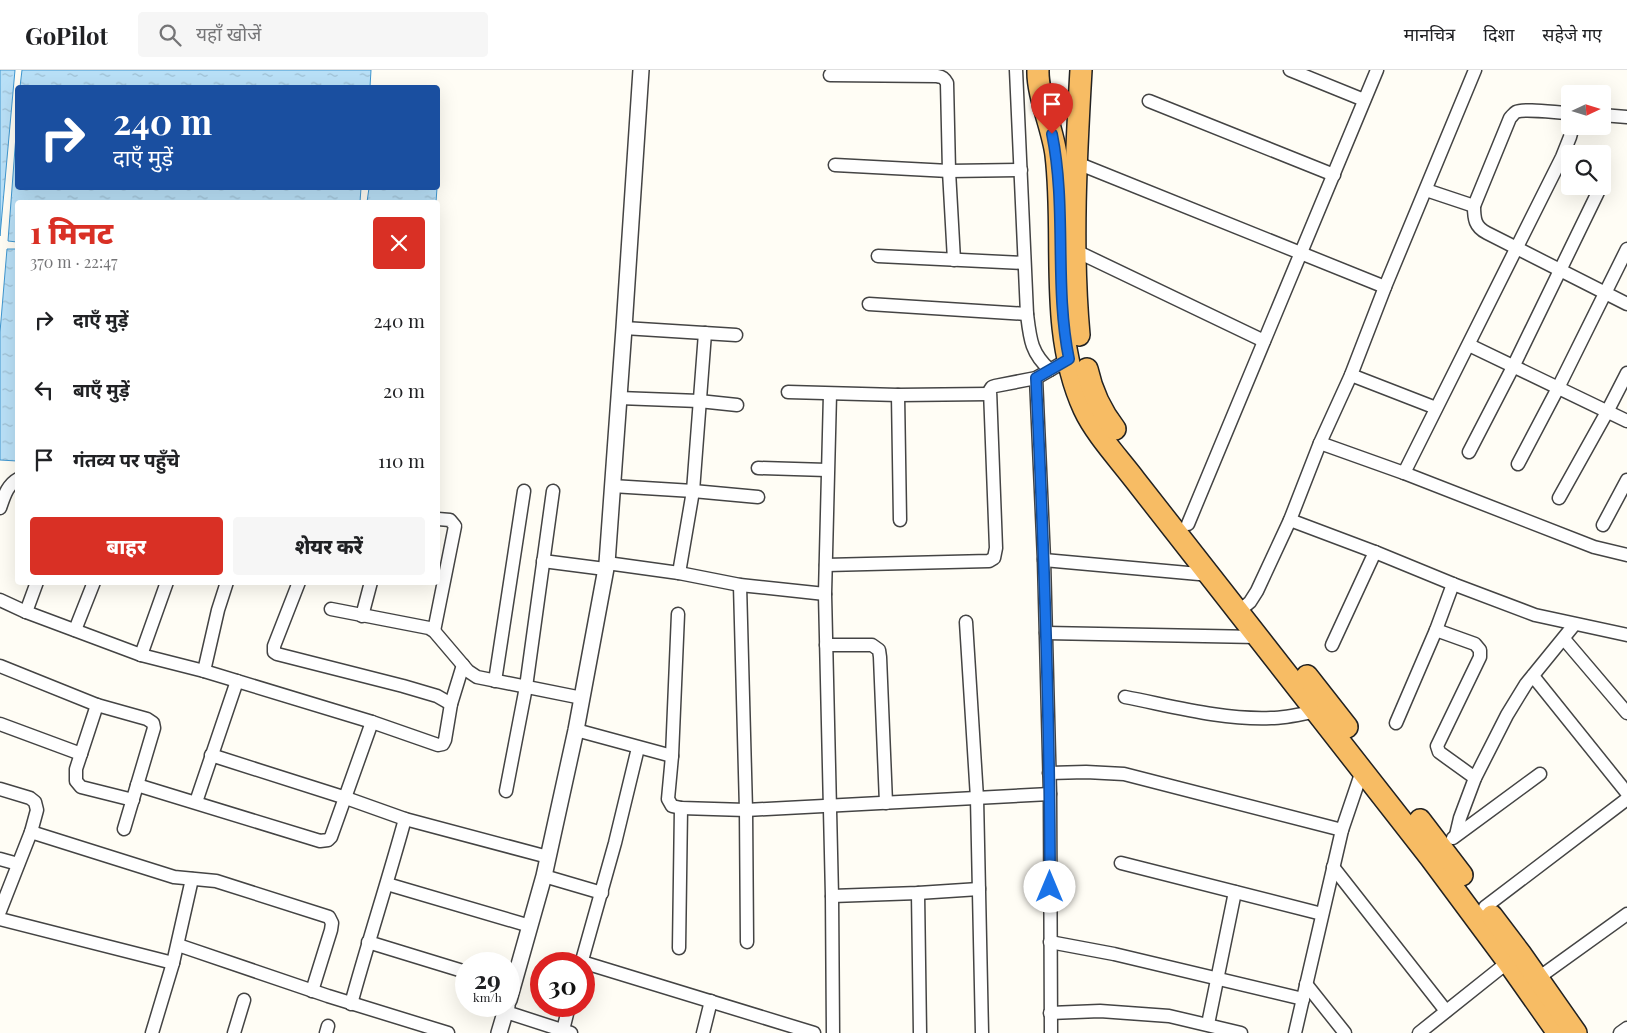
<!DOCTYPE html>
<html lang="hi">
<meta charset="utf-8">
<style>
body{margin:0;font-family:"Playfair Display","Noto Sans Devanagari",serif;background:#f6f6f6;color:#202124;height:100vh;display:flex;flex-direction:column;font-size:19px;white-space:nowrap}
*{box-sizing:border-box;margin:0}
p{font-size:16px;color:#757577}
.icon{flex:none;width:28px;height:28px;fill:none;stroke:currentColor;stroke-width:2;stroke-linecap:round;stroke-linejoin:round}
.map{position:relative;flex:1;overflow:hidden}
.sheet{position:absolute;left:15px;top:130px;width:425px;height:385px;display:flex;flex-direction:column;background:#fff;border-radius:5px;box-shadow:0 5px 20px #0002}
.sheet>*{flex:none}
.hud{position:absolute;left:15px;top:15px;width:425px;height:105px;border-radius:5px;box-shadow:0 5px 20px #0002;background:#1a4fa0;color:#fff;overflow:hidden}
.needle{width:32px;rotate:86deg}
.buttons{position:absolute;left:1561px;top:15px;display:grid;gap:10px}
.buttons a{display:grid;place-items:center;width:50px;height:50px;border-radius:5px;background:#fff;box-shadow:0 5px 20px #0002;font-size:25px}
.speed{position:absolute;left:455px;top:882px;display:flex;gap:10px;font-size:25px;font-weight:700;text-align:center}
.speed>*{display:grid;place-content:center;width:65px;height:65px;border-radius:50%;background:#fff;box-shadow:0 5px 20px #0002;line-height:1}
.speed small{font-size:12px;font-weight:400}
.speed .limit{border:8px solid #d22;background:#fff;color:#111}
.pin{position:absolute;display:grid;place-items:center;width:42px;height:42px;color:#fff;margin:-51px -21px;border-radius:50% 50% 50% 0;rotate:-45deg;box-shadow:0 0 5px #0007}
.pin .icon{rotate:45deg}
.me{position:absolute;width:55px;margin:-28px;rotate:0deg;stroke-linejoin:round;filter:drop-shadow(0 0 4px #0008)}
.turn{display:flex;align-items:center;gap:18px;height:105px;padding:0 15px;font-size:22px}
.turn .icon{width:65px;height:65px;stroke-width:2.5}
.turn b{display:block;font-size:35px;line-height:42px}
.round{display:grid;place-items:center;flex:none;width:52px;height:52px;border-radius:5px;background:#f6f6f6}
.headline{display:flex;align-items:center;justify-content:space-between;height:85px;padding:0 15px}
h1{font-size:30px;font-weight:800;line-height:38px;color:#d93025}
.action{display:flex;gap:10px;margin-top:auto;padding:10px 15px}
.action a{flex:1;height:58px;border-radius:5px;background:#d93025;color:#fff;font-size:20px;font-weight:800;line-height:58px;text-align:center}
.action a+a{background:#f6f6f6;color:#202124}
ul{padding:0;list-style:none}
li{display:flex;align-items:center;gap:15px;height:70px;padding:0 15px}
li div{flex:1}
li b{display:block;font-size:19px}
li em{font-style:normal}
header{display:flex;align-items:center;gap:30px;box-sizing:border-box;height:70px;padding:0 25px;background:#fff;border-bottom:1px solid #e0e0e0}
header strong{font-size:24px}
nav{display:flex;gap:28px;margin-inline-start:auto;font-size:18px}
.search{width:350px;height:45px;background:#f6f6f6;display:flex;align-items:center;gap:12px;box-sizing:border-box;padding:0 18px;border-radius:5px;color:#757577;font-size:19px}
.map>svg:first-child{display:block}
.water{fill:url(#water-ripples);stroke:#3f96cf}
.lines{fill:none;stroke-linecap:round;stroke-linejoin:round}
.minor-casing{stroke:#444;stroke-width:15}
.tertiary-casing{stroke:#444;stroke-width:18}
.trunk-casing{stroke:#222;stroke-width:24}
.minor{stroke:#fff;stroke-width:12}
.tertiary{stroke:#fff;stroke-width:15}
.trunk{stroke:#f7bc64;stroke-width:21}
.route-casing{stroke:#114b97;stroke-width:12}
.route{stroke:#1a73e8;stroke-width:9}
</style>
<header>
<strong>GoPilot</strong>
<div class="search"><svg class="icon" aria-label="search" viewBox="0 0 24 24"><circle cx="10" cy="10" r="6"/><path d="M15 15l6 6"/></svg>यहाँ खोजें</div>
<nav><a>मानचित्र</a><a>दिशा</a><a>सहेजे गए</a></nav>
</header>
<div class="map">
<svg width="1627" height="963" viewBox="0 0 1627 963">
<defs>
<pattern id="water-ripples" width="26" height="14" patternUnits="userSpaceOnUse" patternTransform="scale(1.25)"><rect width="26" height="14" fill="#b9e0f7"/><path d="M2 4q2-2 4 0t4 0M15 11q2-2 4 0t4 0" fill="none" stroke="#9ebfd3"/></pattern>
</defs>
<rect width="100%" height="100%" fill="#fffdf5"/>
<!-- water -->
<g class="water">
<path d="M0 0H15L0 166Z"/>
<path d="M22 0H371L370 17H20Z"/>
<path d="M17 52 18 118H361L360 132H18L17 172 8 171Z"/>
<path d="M369 118H437L436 132H367Z"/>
<path d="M7 179H17V391L0 390V262Z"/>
</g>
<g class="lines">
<defs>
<g id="minor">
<path d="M1016 0 1027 244C1030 269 1031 283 1050 300"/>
<path d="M1290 0 1364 30"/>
<path d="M830 5 937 6C943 7 944 8 947 13L949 101 954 190"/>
<path d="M1149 31 1334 105"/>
<path d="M1570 43C1559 43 1524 38 1516 42 1514 43 1512 46 1510 48L1474 136C1474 149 1475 157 1487 163L1627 234"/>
<path d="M1602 45 1627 47"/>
<path d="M1077 93 1385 217"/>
<path d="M835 95 949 101 1021 100"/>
<path d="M1426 120 1474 136"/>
<path d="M1076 181 1264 271"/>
<path d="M878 186 1024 193"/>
<path d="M869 234 1027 244"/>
<path d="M624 258 736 265"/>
<path d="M1469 275 1627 351"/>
<path d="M1351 305 1436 338"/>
<path d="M1036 308 1044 490 1050 724 1051 963"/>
<path d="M788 322 898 325 989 324"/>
<path d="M830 324 825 524 832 826 833 963"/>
<path d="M898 325 900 450"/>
<path d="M619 328 699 331 737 335"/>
<path d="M1320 373 1404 403 1594 477 1627 485"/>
<path d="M1469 382 1513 297 1601 116"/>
<path d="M1518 394 1558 318 1627 179"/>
<path d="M758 398 827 400"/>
<path d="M1404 403 1562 87 1570 67 1573 56"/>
<path d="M612 416 693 421 758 427"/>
<path d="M1559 428 1607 342 1627 303"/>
<path d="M0 438C4 427 7 415 18 409"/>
<path d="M1290 450 1375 482 1453 514 1535 545 1627 565"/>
<path d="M1188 454 1377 0"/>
<path d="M1603 455 1627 410"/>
<path d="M1044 490 1210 505"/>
<path d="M543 491 605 499"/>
<path d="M607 493 679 503 740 515 825 524"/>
<path d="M826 495 989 491 994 488 996 478 990 320 992 317 995 316 1036 308 1069 289"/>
<path d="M679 503 693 421 705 263"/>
<path d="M299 512 274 576V582L277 584 403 616 437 626 451 634"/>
<path d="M740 515 746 740 747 872"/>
<path d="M0 530 26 542 141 585 204 601 372 652 438 675 443 674 445 670 451 634 463 595"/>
<path d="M331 539 429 558 434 561 468 601 477 607 582 628"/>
<path d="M26 542 37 512"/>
<path d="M1238 542 1250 532 1257 521 1290 450 1320 373 1351 305 1385 217 1475 0"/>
<path d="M678 544 672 686 668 729 672 736 681 738 746 740 1050 724"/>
<path d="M362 546 371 512"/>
<path d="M966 552 977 728 982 963"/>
<path d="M75 560 94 512"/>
<path d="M1436 560 1475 574 1480 580V587L1437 676 1439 682 1475 708"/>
<path d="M434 561 455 456 450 450 438 449"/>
<path d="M1046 563 1257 567"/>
<path d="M1564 569 1627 643"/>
<path d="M826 575H872L879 580 880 587 886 733"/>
<path d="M1332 575 1375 482"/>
<path d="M141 585 167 512"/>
<path d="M0 596 97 635 147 649 153 653 154 658 124 759"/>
<path d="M204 601 218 540 227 512"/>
<path d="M1533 606 1627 723"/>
<path d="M495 611 524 421"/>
<path d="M1125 627C1172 636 1222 650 1271 648 1286 648 1302 644 1317 641"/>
<path d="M97 635 76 699V711L81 717 133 730"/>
<path d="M1396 653 1436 560 1453 514"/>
<path d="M0 654 81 684"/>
<path d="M576 660 672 686"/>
<path d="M211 685 346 728 405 749 548 787"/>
<path d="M1049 703 1086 702 1124 704 1342 760"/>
<path d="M137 715 320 771 328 770 331 767 372 652"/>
<path d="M0 719 30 728 35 732 37 740 31 762 0 841"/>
<path d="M506 721 526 617 553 421"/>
<path d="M196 732 237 611"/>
<path d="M31 762 174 807 216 811 329 847 332 853 331 860 312 921"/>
<path d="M1456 765 1460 748 1475 708 1507 645 1526 614 1574 555"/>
<path d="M1453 768 1540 704"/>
<path d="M0 789 18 794"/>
<path d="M1121 793 1322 844"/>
<path d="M1333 797 1446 941"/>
<path d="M544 806 602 823"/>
<path d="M387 814 530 856"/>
<path d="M918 823 920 963"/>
<path d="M832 826 918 823 979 819"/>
<path d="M1485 837 1627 729"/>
<path d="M0 849 173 893"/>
<path d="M368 872 466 902"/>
<path d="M1050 872 1114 884 1303 929"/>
<path d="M178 875 328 926 448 963"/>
<path d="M679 878 681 738"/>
<path d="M582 892 814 963"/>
<path d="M581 894 615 773 638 678"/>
<path d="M1534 911 1627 844"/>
<path d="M1306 914 1345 963"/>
<path d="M351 934C368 872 388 811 405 749"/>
<path d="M506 942 571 963"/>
<path d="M1050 943 1100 941 1169 946 1241 963"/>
<path d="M1208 954 1235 822"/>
<path d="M563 960 569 936"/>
<path d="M152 963 173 893 192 809"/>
<path d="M234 963 244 930"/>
<path d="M326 963 328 956"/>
<path d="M703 963 711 931"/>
<path d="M1295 963 1342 760 1362 701"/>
<path d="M1419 963 1508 892"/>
<path d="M1620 963 1627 958"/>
</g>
<g id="tertiary">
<path d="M509 930 544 806 576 660 607 493 624 258 641 0"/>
<path d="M499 963 507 936"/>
</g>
<g id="trunk">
<path d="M1038 0C1037 25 1053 59 1056 85 1066 169 1048 260 1084 339 1095 363 1119 389 1135 410L1430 787 1508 892 1558 963"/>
<path d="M1079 265C1071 177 1076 87 1081 0"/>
<path d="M1087 299C1092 322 1101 341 1115 359"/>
<path d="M1307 606 1347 657"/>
<path d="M1420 750 1462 805"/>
<path d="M1492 846 1520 883 1576 963"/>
</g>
</defs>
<!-- minor casing -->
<use href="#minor" class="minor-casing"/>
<!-- tertiary casing -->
<use href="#tertiary" class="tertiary-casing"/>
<!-- trunk casing -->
<use href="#trunk" class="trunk-casing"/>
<!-- minor -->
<use href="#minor" class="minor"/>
<!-- tertiary -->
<use href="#tertiary" class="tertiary"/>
<!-- trunk -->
<use href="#trunk" class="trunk"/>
</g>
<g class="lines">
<defs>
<path id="route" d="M1050 817C1050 647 1044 477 1036 308L1069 289C1054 215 1067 138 1052 64"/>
</defs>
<!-- route casing -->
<use href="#route" class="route-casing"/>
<!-- route -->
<use href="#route" class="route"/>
</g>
</svg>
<div class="buttons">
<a><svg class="needle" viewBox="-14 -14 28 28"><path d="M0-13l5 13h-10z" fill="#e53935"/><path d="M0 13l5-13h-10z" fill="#757577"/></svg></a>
<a><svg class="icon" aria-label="search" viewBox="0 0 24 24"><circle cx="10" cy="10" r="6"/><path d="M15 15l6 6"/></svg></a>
</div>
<div class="speed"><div>29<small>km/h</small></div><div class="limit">30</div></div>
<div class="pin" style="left:1052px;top:64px;background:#d93025"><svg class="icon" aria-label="arrive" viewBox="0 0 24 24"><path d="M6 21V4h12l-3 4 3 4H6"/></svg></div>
<svg class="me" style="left:1050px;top:817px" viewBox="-20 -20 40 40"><circle r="19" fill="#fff"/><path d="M0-13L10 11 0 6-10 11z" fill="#1a73e8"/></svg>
<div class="hud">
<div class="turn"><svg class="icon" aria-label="right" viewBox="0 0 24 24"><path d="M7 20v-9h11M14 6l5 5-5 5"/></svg><div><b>240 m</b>दाएँ मुड़ें</div></div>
</div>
<section class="sheet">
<div class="headline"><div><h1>1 मिनट</h1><p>370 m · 22:47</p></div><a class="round" style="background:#d93025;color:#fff"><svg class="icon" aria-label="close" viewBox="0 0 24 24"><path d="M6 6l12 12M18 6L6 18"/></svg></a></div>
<ul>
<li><svg class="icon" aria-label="right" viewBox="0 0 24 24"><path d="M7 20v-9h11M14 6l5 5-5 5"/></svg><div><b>दाएँ मुड़ें</b></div><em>240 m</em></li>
<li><svg class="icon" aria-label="left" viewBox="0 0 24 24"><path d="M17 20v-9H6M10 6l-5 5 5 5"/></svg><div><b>बाएँ मुड़ें</b></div><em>20 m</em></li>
<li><svg class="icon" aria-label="arrive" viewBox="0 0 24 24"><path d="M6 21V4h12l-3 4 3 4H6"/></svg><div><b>गंतव्य पर पहुँचे</b></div><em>110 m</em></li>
</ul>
<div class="action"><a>बाहर</a><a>शेयर करें</a></div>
</section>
</div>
